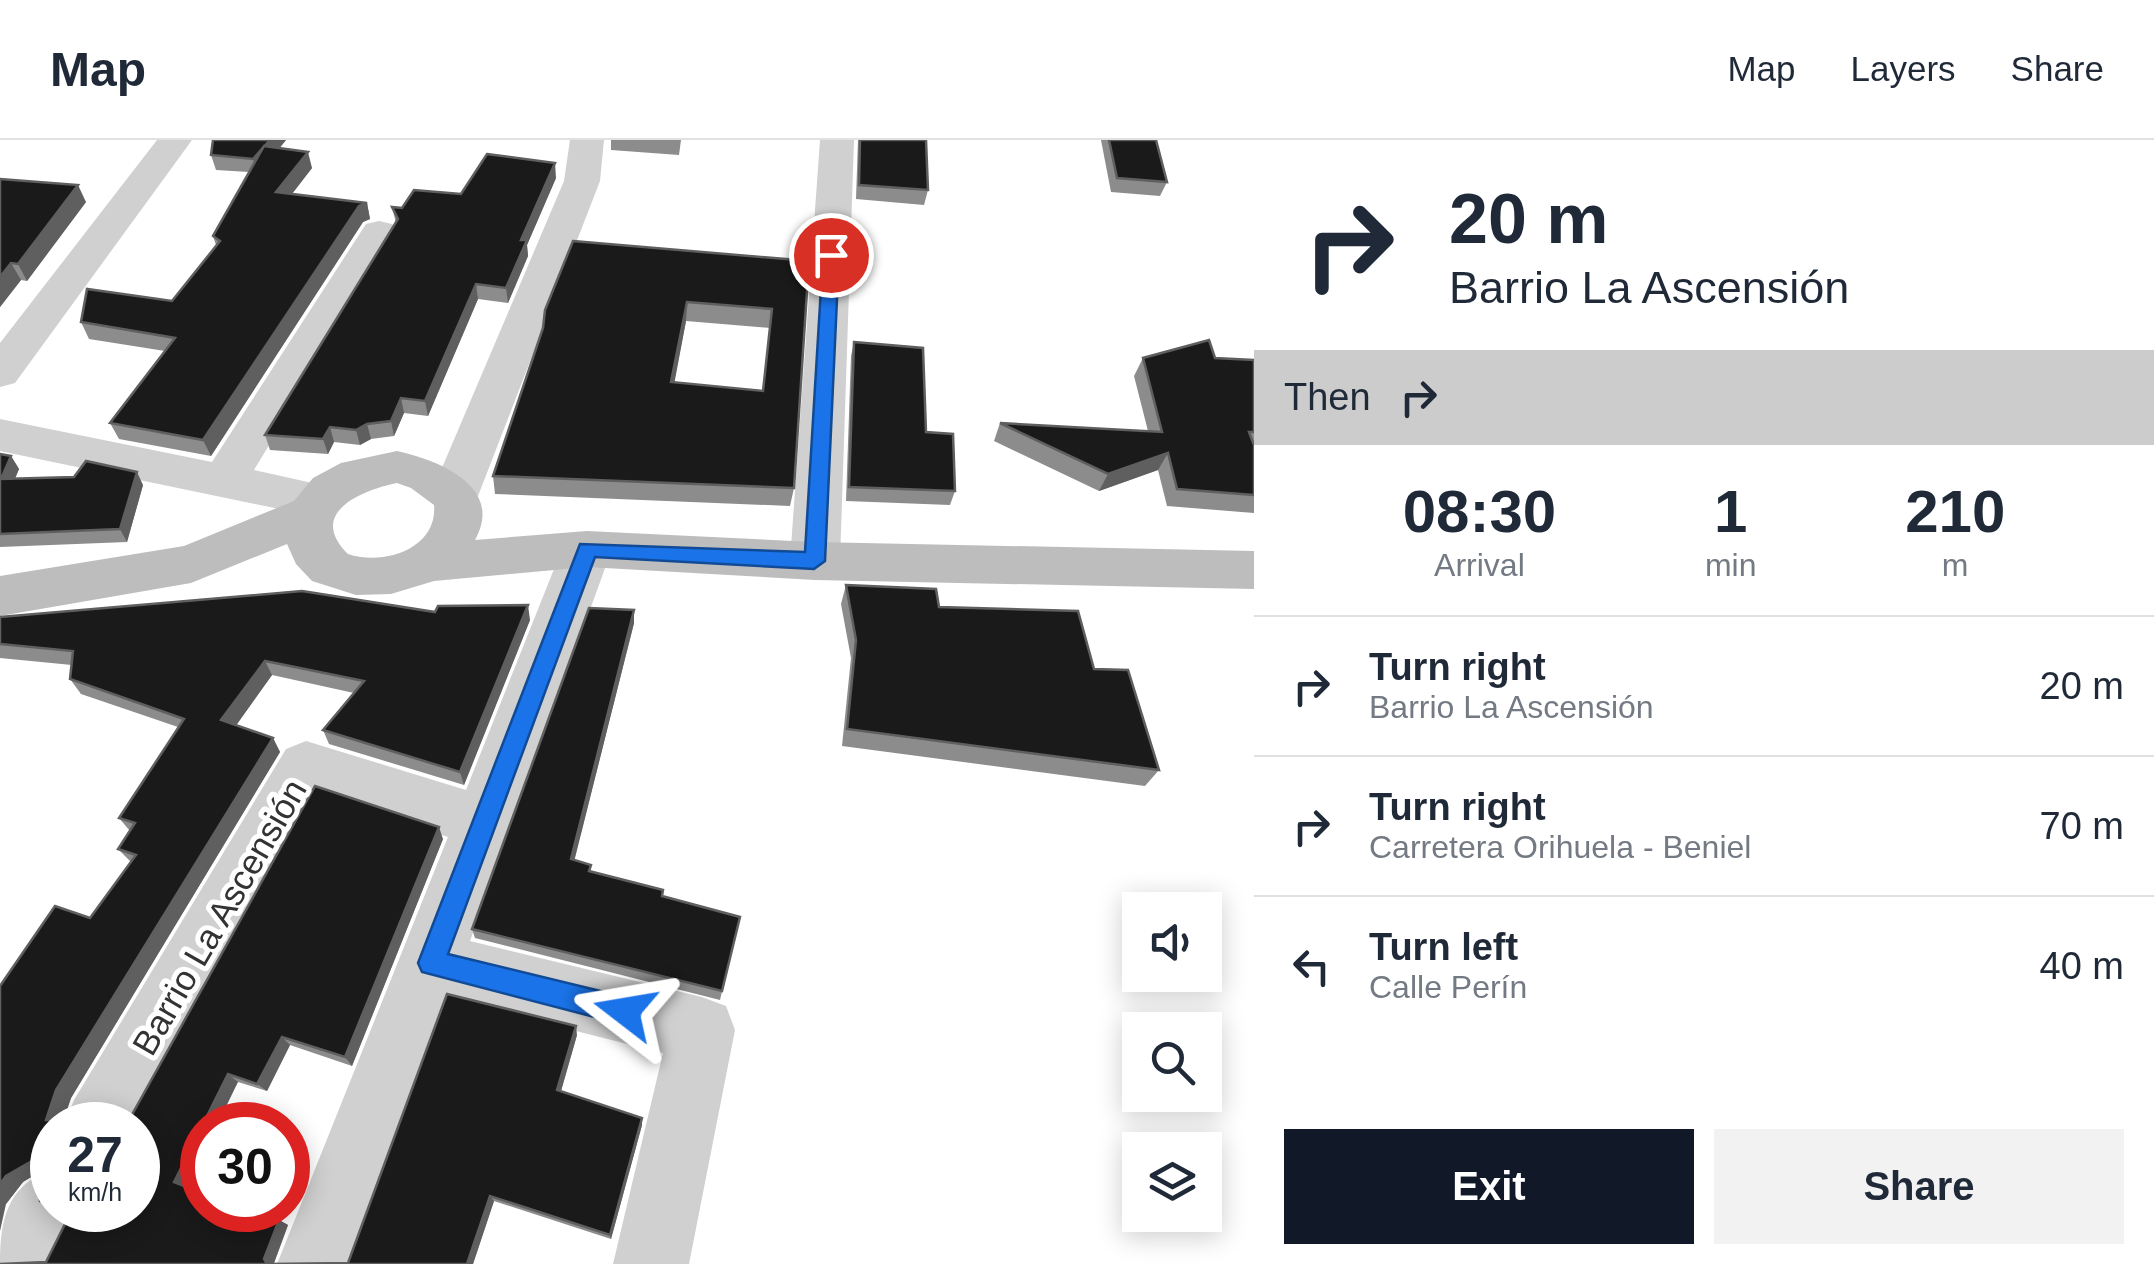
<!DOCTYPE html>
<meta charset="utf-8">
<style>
body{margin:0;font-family:Helvetica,sans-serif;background:#f2f2f3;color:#1f2937;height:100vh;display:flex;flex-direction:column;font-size:38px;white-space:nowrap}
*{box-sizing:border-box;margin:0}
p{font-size:32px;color:#747a83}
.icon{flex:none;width:55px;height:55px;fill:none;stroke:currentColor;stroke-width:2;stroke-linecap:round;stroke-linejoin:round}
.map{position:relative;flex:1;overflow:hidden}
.side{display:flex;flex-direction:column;background:#fff;width:900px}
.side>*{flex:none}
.top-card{background:#fff;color:#1f2937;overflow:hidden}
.controls{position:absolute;left:1122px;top:752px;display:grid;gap:20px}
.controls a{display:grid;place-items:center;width:100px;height:100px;border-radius:0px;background:#fff;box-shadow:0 5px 25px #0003;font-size:50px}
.speed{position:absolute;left:30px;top:962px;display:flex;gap:20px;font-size:50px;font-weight:700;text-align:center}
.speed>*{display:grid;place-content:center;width:130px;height:130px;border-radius:50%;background:#fff;box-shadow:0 5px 25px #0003;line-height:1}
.speed small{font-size:25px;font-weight:400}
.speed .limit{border:15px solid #d22;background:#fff;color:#111}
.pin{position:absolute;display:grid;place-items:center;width:85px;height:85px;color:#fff;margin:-42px;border:5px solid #fff;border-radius:50%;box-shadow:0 2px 10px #0007}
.me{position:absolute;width:110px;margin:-55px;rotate:284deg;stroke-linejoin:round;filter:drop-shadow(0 0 8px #0008)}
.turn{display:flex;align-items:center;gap:35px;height:210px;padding:0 30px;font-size:45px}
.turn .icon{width:130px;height:130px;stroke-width:2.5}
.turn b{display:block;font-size:70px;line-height:85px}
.then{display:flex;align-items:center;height:95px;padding:0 30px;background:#0003;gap:20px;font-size:38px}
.eta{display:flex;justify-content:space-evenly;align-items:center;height:170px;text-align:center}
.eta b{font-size:60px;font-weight:700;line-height:70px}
.cta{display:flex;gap:20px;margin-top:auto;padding:20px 30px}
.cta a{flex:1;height:115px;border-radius:0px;background:#111827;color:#fff;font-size:40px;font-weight:700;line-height:115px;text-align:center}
.cta a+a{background:#f2f2f3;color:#1f2937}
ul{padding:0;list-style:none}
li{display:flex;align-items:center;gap:30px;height:140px;padding:0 30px;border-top:2px solid #e0e1e3}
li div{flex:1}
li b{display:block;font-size:38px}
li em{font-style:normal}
header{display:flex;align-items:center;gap:60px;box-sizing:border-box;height:140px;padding:0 50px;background:#fff;border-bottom:2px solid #e0e1e3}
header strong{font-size:48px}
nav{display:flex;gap:55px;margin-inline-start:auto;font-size:35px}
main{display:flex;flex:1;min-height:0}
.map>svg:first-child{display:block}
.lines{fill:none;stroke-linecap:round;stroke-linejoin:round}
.street{fill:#d0d0d0;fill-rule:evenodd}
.secondary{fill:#bdbdbd;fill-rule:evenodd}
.wall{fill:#8c8c8c;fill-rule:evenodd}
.shaded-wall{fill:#5f5f5f}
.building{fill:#1a1a1a;stroke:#5f5f5f;stroke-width:2.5;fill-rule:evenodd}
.route{fill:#1a73e8;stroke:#114b97;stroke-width:2.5}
.labels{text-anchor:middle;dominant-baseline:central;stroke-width:10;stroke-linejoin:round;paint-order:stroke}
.street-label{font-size:35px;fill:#333;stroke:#fff}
</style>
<header>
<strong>Map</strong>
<nav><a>Map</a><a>Layers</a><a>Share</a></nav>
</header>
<main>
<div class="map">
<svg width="1254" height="1124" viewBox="0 0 1254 1124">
<rect width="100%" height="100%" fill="#fff"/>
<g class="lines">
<!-- street -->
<g class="street">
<path d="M157 0H192L15 243 0 247V203Z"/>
<path d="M570 0H604L600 41 478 356 471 368 454 373 437 368 430 356 564 41Z"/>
<path d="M820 0H854L840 421 833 434 815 440 797 434 790 421Z"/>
<path d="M379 81 392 84 398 92 254 330 335 348 342 360 335 372 318 377 0 311V279L212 322 366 84Z"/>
<path d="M587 391 605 396 612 409 470 801 702 857 726 866 735 890 689 1124H613L663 913 449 859 353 1124H277L448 697 320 655 138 985H64L74 960 286 609 306 601 466 650 562 409 569 396Z"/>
<path d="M52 1028V1070H86L59 1124H0C0 1078 7 1047 52 1028Z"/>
</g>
<!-- secondary -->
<path class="secondary" d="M397 311C438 320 505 346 475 400L587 391 815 402 1254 411V449L815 440 587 427 434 441 391 454 356 455 312 441 296 424 287 404 191 443 0 476V436L184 406 294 361 313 338 341 323ZM397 343 411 348 434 365C438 409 383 426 348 414 306 373 362 350 397 343Z"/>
</g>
<!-- wall -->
<g class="wall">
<path d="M213 0H286L280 8 312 28 292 54 367 63 370 79 363 82 211 316 119 299 110 283 165 211 89 199 81 182 172 161 216 105 213 96 249 32 216 30 211 15Z"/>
<path d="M611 0H681L679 15 611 10Z"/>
<path d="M858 0H926L928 50 924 65 856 59Z"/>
<path d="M1101 0H1156L1167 42 1160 56 1111 52Z"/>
<path d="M556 38 527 105 528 116 508 163 478 159 428 276 404 273 394 296 371 299 360 305 334 302 328 314 270 310 265 295 396 83 392 67 402 68 461 54Z"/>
<path d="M0 39 86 62 27 141 21 140 0 167Z"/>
<path d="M809 121 794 348 790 366 495 354 493 336 543 188ZM686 181 770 188 763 251 674 242Z"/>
<path d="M854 202 926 292 955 351 950 365 846 361 851 216Z"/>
<path d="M1143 218H1215L1254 220V373L1167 366 1158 330 1099 351 994 301 1000 283 1148 291 1134 236Z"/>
<path d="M0 314 11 316 19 329 15 339 143 345 127 402 0 407Z"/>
<path d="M846 445 939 467 1094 529 1159 630 1145 646 842 606 851 518 841 464Z"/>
<path d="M634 470V483L574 720 591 725V732L663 756 740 777 720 860 475 798 472 789Z"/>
<path d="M435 472 530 480 464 645 329 604 323 590 354 553 272 535 236 585 273 598 280 612 71 958 63 980H129L443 699 352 926 290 905 267 951 238 942 202 985V1014L186 1047 279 1080 288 1085 274 1123V1124L348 1123 577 895 561 951 642 985 611 1099 494 1061 473 1124H0L46 1122 138 1070 52 985V1065L40 1061 38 1033 23 1042 6 1064 0 846 90 778 131 722 118 709 130 691 119 678 178 587 81 554 70 539 72 525 0 518V477Z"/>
</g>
<!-- shaded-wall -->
<g class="shaded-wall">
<path d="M270 0H286L257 33 253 19Z"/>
<path d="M308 12 312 28 281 68 276 52Z"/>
<path d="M555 23 556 38 527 105 528 116 508 163 506 148 521 100Z"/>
<path d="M78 45 86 62 27 141 18 124Z"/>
<path d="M367 63 370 79 363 82 211 316 203 300 359 66Z"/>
<path d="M11 123 21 140 0 167V137Z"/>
<path d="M476 144 478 159 428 276 425 261Z"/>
<path d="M687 162 686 181 671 261V242Z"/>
<path d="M401 258 404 273 394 296 391 281Z"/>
<path d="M367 284 371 299 360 305 356 290Z"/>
<path d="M330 287 334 302 328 314 323 299Z"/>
<path d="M1168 313 1158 330 1099 351 1108 334Z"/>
<path d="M11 316 19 329 9 352 1 339Z"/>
<path d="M137 332 143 345 127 402 120 389Z"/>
<path d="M528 465 530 480 464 645 460 632Z"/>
<path d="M634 470V483L572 730 571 719Z"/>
<path d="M265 521 272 535 230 594 221 580Z"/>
<path d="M273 598 280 612 71 958 62 985 46 980 56 950Z"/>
<path d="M439 687 443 699 352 926 345 917Z"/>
<path d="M576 886 577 895 559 958 557 950Z"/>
<path d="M282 897 290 905 267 951 257 944Z"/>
<path d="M228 934 238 942 217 985H203Z"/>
<path d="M642 978V985L611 1099 610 1095Z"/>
<path d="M202 985V1014L186 1048 174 1042Z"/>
<path d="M37 1018 52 1024 23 1042 6 1064 0 1091V1044L6 1036Z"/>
<path d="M490 1056 494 1061 473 1124H467Z"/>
<path d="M279 1080 288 1085 274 1123V1124H267L264 1119Z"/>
</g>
<!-- building -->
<g class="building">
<path d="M213 0H270L253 19 211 15Z"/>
<path d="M860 0H926L928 50 859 45Z"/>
<path d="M1109 0H1156L1167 42 1117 38Z"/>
<path d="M264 6 308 12 276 52 367 63 359 66 203 300 110 283 175 198 81 182 87 149 172 161 220 101 213 96Z"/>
<path d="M487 14 555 23 521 100H527L506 148 476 144 425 261 401 258 391 281 367 284 356 290 330 287 323 299 265 295 398 79 392 67 402 68 414 50 461 54Z"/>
<path d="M0 39 78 45 18 124 11 123 0 137Z"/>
<path d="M573 101 809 121 794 348 493 336 543 188 545 170ZM687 162 772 169 763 251 671 242Z"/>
<path d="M1209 200 1215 218 1254 220V292H1249L1254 305V355L1177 349 1168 313 1108 334 1000 283 1162 292 1143 218Z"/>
<path d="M854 202 923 208 926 292 953 294 955 351 849 347Z"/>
<path d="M0 314 11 316 1 339 74 337 86 321 137 332 120 389 0 394Z"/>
<path d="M846 445 936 449 939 467 1078 471 1094 529 1128 530 1159 630 847 589 856 500Z"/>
<path d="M302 451 435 472 438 466 528 465 460 632 323 590 364 541 265 521 221 580 273 598 56 950 46 980H129L315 646 439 687 345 917 282 897 257 944 228 934 174 1042 202 1053V1070H250L279 1080 264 1119 267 1124H0L46 1122 72 1070H138V985H52V1062L40 1061 37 1018 6 1036 0 1044V846L55 766 90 778 136 715 118 709 135 683 119 678 184 579 70 539 73 511 0 504V477Z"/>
<path d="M589 468 634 470 571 719 591 725 589 731 663 750 662 756 740 777 722 851 472 789Z"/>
<path d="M447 854 576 886 557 950 642 978 610 1095 490 1056 467 1124H267L348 1123Z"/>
</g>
<!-- route -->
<path class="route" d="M831 110 839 115 825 421 814 429 595 417 448 814 625 857 634 861 638 871 634 881 625 885 422 832 418 823 580 404 805 412 823 115Z"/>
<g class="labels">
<!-- street labels -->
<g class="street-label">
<text transform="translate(219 777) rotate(-60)">Barrio La Ascensión</text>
</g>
</g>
</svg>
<div class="controls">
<a><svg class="icon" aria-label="sound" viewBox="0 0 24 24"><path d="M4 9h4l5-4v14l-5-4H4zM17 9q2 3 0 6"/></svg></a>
<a><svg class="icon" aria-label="search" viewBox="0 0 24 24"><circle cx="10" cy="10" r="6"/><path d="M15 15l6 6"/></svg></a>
<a><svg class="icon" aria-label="layers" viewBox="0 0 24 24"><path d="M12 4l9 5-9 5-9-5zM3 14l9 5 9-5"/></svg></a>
</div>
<div class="speed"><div>27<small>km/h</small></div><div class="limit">30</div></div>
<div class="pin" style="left:831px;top:115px;background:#d93025"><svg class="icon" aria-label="arrive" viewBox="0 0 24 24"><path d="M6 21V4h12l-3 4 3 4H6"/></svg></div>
<svg class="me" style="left:625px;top:871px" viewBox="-20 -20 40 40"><path d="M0-17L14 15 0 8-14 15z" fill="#1a73e8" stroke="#fff" stroke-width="4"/></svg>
</div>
<section class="side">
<div class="top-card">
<div class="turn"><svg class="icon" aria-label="right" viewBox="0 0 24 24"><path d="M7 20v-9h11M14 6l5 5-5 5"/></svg><div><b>20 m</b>Barrio La Ascensión</div></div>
<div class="then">Then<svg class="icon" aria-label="right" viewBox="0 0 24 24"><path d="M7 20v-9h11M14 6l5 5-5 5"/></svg></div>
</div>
<div class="eta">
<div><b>08:30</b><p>Arrival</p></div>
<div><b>1</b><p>min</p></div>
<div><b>210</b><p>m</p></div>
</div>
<ul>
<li><svg class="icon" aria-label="right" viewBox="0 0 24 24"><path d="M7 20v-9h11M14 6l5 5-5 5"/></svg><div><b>Turn right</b><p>Barrio La Ascensión</p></div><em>20 m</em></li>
<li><svg class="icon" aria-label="right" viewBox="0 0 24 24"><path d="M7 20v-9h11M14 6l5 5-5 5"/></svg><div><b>Turn right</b><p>Carretera Orihuela - Beniel</p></div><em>70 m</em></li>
<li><svg class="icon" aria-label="left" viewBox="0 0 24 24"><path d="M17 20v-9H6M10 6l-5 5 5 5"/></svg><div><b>Turn left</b><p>Calle Perín</p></div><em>40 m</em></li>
</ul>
<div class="cta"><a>Exit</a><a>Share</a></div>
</section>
</main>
